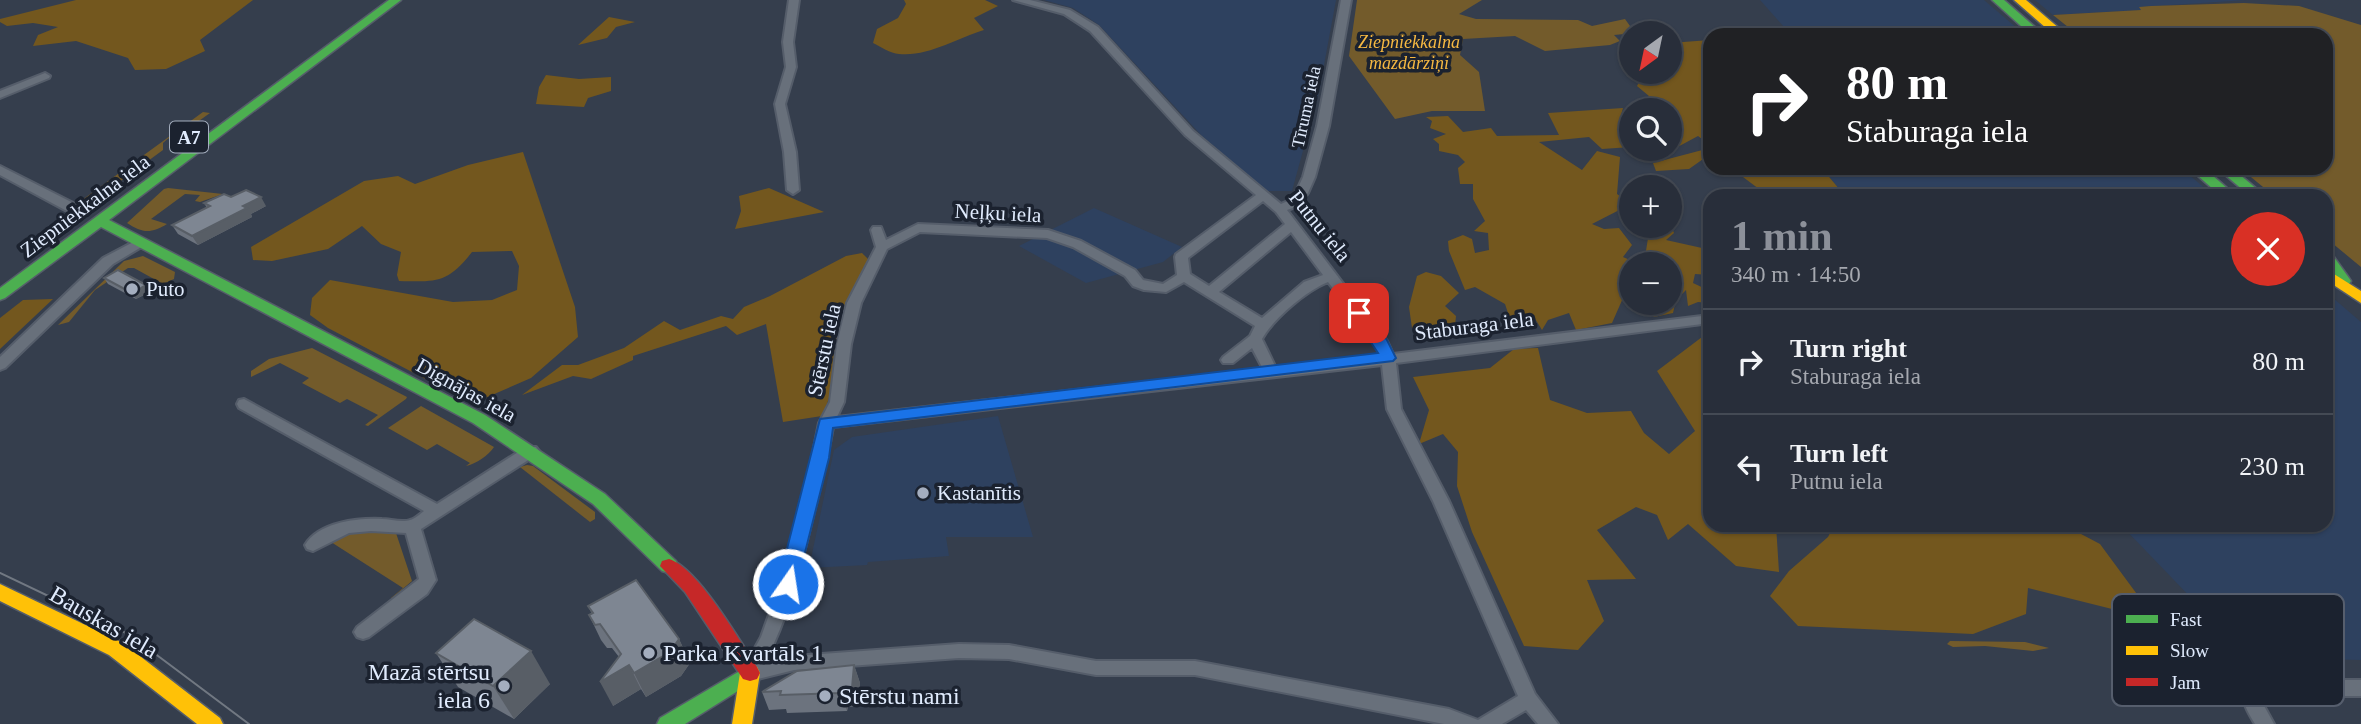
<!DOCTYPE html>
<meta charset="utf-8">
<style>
body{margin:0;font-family:Georgia,serif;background:#303642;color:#f1f3f6;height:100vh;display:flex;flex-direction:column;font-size:26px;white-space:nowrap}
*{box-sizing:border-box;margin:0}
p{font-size:23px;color:#a5a8af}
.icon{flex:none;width:38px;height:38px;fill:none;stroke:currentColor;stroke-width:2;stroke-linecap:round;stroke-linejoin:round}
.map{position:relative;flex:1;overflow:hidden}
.details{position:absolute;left:1703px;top:189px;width:630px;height:343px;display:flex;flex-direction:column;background:#282e3a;border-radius:21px;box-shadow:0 2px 5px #0004,0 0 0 2px #444a54}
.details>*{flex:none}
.hud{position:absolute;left:1703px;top:28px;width:630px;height:147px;border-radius:21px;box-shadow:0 2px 5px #0004,0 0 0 2px #444a54;background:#202124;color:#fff;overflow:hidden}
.needle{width:46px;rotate:213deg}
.tools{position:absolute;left:1619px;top:21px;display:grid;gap:14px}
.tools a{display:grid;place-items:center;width:63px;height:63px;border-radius:50%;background:#282e3a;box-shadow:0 2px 5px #0004,0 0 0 2px #444a54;font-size:35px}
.pin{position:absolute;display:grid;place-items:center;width:60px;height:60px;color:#fff;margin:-30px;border-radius:14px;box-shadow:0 4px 10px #0006}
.me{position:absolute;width:77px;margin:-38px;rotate:13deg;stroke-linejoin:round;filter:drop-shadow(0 0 5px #0008)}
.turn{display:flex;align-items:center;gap:24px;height:147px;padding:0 28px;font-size:32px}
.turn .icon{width:91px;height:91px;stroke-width:2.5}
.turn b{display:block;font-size:49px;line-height:60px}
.round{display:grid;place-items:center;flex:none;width:74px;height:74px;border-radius:37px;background:#303642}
.headline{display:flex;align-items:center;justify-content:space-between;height:119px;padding:0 28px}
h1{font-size:42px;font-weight:700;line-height:52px;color:#8c9099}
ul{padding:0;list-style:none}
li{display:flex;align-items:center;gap:21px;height:105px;padding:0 28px;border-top:2px solid #444a54}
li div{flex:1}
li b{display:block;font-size:26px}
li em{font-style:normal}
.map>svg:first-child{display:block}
.built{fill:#2e415f}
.green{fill:#735b2b}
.forest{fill:#73571e}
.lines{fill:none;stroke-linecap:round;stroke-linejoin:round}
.street-casing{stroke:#555d6a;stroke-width:4}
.fast-casing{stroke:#555d6a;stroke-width:3}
.slow-casing{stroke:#555d6a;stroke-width:3}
.jam-casing{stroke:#555d6a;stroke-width:3}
.street{fill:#68707b;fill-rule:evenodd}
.fast{fill:#4caf50;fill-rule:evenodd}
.slow{fill:#ffc107;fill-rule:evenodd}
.jam{fill:#c62828;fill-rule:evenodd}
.tram{stroke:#717882;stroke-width:2}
.wall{fill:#6c737e}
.shaded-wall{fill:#585e66}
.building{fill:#7e8692;stroke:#585e66;stroke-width:2}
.route{fill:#1a73e8;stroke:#114b97;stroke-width:2}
.poi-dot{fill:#a4aebf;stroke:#1b222f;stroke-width:2.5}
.labels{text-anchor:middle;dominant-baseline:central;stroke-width:7;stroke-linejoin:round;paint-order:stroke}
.far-park-label{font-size:18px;font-style:italic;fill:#f5b842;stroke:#1b222f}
.far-street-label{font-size:18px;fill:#e0ebfd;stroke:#1b222f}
.shield{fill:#1b222f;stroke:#a5afbf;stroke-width:2}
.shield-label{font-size:19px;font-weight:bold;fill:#e0ebfd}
.street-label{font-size:21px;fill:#e0ebfd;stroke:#1b222f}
.poi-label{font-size:21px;fill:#e0ebfd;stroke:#1b222f;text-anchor:start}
.near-street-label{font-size:24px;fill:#e0ebfd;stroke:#1b222f}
.near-poi-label{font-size:24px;fill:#e0ebfd;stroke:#1b222f;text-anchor:start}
.key{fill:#1b222f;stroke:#565e6d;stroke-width:2}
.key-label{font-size:19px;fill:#e0ebfd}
</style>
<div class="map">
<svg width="2361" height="724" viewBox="0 0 2361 724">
<rect width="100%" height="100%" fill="#353e4d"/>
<!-- built -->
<g class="built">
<path d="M1044 0H1336L1319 92 1292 191H1267L1202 136 1099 25 1073 8Z"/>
<path d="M1760 0H1984L2025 35H1791Z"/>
<path d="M2035 0H2247L2141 7V10L2053 15Z"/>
<path d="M1827 168H2181L2214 196H1845L1825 172Z"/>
<path d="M1094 208 1182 247 1163 262 1086 283 1019 246Z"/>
<path d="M2326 292 2361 322V660L2248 657 2121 525H2326Z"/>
<path d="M998 416 1033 537H946L949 556 868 562 867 565 809 568 834 450 852 437Z"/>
</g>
<!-- green -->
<g class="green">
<path d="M1357 0H1482L1459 14 1476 19 1578 20 1592 26 1625 19 1635 33 1614 35 1620 41 1610 45 1545 51 1515 36 1463 39 1460 55 1479 72 1485 111H1432L1395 119 1349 56Z"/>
<path d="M2244 3 2299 6 2361 25V267L2326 238V196H2274L2240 168H2326V35H2078L2053 15 2141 10 2139 7 2151 6Z"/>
<path d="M203 112 210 113 196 123 200 124C188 132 174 132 163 143V150L96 199 78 203Z"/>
<path d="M164 189 168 188 223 194 200 202 195 201 200 195 185 194 151 219 167 224C151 234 142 233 127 223Z"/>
<path d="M143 256 175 272 174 279 163 284 134 268H128L95 290 69 322 58 325 124 261Z"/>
<path d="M312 348 407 397 406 399 368 426 365 425 378 415 347 399 340 403 302 383 309 378 280 363 251 377V371L269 359Z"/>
<path d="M421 406 494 447C489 455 476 464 466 466L470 463 437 444 427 450 388 428Z"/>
<path d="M527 465 533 466 595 512V519L590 522 520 467Z"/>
<path d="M345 531 396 533 412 581 392 598H391L403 588 331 542 313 552Z"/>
<path d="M1950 641 2025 642 2049 648 2033 651 1985 646 1953 647 1947 644Z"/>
</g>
<!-- forest -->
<g class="forest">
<path d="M76 0H253L200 40 205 51 166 69 135 70 128 58 76 41 33 46 38 35 58 27 33 23 7 26 0 22V19Z"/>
<path d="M904 0H985L998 6 974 18 984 30C957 38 928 57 899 54 890 53 881 47 873 43L877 29 898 18 906 4Z"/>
<path d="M609 17 635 22 616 27 607 38 578 45Z"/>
<path d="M1710 40V145L1698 136 1672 150 1670 148V110H1631V125L1621 117 1649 96 1637 86 1644 72H1670V43Z"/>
<path d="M546 75 579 79 611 77V91L588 98 584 107 536 104 539 87Z"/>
<path d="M1623 108 1620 119 1631 129V147L1602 149 1589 137 1539 142 1582 170 1597 151 1620 157 1617 194 1631 204 1592 224 1604 229 1619 228 1632 245 1623 257 1639 264H1631V300L1623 298 1612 323 1576 330 1569 313 1548 320 1542 330 1534 317 1527 326 1509 316 1505 304 1475 287 1465 290 1449 251 1448 241 1463 235 1472 239 1475 253 1489 250 1488 233 1474 231 1485 221 1473 199V184H1460L1458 168 1465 162 1458 155 1439 151V144L1433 139 1446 134 1430 128 1432 121 1426 117 1448 116 1463 132 1491 128 1497 136 1559 135 1548 113Z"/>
<path d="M1710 148V158L1706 157 1689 169 1656 171 1653 163Z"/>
<path d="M523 152 575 307 578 337 531 378 485 398 456 395 328 328 310 315 312 298 330 280 453 302 492 300 517 290 519 266 512 251 472 252C448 283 437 282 399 281L397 275 401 252 381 244 362 226 328 249 272 261 253 260 251 247 364 181 398 176 415 184 468 165Z"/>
<path d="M1731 168H1827L1825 172 1845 196H1863H1781L1783 188 1759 189Z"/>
<path d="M769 188 824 212 735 229 741 211 739 196Z"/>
<path d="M1670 223 1674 233 1666 240 1702 248 1703 263 1710 264V275L1695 274 1693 283 1710 291V303L1698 302 1688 306 1686 290 1676 300 1673 313 1654 317 1639 303H1670V264H1644L1648 238 1657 226H1670Z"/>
<path d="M862 253 871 262C864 276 851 289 845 304 830 339 840 382 822 416L783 422 766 324 737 335 726 326 633 356V360L591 379 573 376 522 395 562 365H578L624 348 664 321 680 330 721 316 733 319 744 307 770 296 846 256Z"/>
<path d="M1426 272 1441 276 1459 293 1445 306 1456 316 1454 335 1428 336 1412 328 1409 307 1417 276Z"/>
<path d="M53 299 0 349V318L23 300Z"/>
<path d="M1710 331V525H1776L1779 572 1736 566 1688 524 1668 540 1657 515 1636 507 1597 530 1636 579 1587 580 1604 621 1578 650 1524 646 1472 532 1457 486 1458 452 1443 434 1419 444 1429 410 1413 377 1490 368 1514 349 1538 348 1550 400 1587 413 1631 411 1644 433 1669 454 1695 431 1657 371Z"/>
<path d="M1834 525H2064L2100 544 2156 620 2028 588 2026 614 1973 634 1798 626 1770 596 1789 571 1828 537Z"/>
</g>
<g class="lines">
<defs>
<g id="street">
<path d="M789 0H799L793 42 796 67 785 104 796 152 799 190 793 194 787 190 784 152 775 104 786 67 783 42Z"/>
<path d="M1013 0H1030L1070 10 1098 27 1193 131 1281 204 1290 200 1296 192 1303 177 1317 126 1341 0H1351L1329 126 1315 177 1308 193 1298 206 1287 210 1387 341 1393 354 1710 315V323L1396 363 1401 409 1449 501 1535 694 1558 724H1538L1526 710 1502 724H1444L1195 675H1096L1009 659 959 658 794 670 750 681 744 678 741 673 761 637 780 584 812 458 819 423 830 402 837 344 847 303 876 247 871 230 873 227H881L886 240 918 224 1048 230 1081 241 1135 270 1143 280 1163 284 1177 275 1175 257 1176 254 1256 195 1185 135 1090 31 1064 14ZM1263 201 1276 212 1285 224 1209 286 1190 274 1188 258ZM920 232 1047 238 1073 247 1125 276 1133 286 1144 290 1166 292 1184 282 1255 326 1250 336 1223 357 1221 360 1223 363H1233L1252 348 1263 369 837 417 844 402 851 344 861 303 887 249ZM1291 232 1323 275 1304 282 1262 318 1219 292ZM1328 282 1376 345 1380 356 1276 368 1262 339C1274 318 1306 291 1328 282ZM1382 365 1387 409 1433 501 1518 696 1478 720 1449 709 1195 661H1096L1009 645 959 644 794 656 765 662C787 620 799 574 810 528 818 495 827 462 833 427Z"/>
<path d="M45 73 50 76 49 78 0 98V91Z"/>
<path d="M0 166 91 212 85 216 65 210 0 175Z"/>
<path d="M139 239 145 243 143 246 113 264 5 368 0 370V357L103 258Z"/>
<path d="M244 399 437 504 526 447H536L539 451 536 455 421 529 436 580 427 594 369 637 363 639 357 637 354 632 357 627 419 579 406 533 371 531 349 533 313 551 307 549 305 545C319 522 358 518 382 519 390 519 402 523 410 520 415 519 420 514 424 511L239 408 237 404 239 400Z"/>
<path d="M2251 680H2361V696H2261L2263 704 2274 724H2255C2248 712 2238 697 2245 683Z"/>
</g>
<g id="fast">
<path d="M389 0H401L109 220 485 415 605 494 676 561 678 566 676 571 669 573 662 571 593 504 473 423 101 227 5 298 0 300V288Z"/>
<path d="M1992 0H2004L2044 35H2031Z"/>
<path d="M2189 168H2204L2236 196H2221Z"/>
<path d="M2217 168H2232L2265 196H2250Z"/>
<path d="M2326 252 2331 253 2349 278 2351 281 2349 284H2339L2326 266Z"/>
<path d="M750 665 757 667 760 673 757 679 685 724H657L660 718Z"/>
</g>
<g id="slow">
<path d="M2014 0H2026L2067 35H2054Z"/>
<path d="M2326 269 2361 291V303L2326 280Z"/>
<path d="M0 584 123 643 220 718 223 724H197L109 655 0 601Z"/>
<path d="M750 665 757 667 760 673 752 724H732L740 673 743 667Z"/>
</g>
<path id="jam" d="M669 559C698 568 739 640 757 667L760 673 757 679 750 681 743 679 685 592 660 566 662 561Z"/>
</defs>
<!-- street casing -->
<use href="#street" class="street-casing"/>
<!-- fast casing -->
<use href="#fast" class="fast-casing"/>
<!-- slow casing -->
<use href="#slow" class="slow-casing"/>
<!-- jam casing -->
<use href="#jam" class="jam-casing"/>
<!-- street -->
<use href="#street" class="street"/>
<!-- fast -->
<use href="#fast" class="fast"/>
<!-- slow -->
<use href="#slow" class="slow"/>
<!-- jam -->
<use href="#jam" class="jam"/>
<!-- tram -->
<path class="tram" d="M0 573 130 635 249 724"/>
</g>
<!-- wall -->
<g class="wall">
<path d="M204 203 266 206 251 214 252 217 198 245 178 234 172 225 207 208Z"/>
<path d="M104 278 150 292 136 299 108 284Z"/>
<path d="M588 606 679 639 690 663 681 676 646 697 641 689 613 706 619 657 612 648H607L601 640 589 615 592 614Z"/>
<path d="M436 653 550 684 514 719 458 687Z"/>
<path d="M854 665 860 683 858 706 848 707 847 711 787 713 786 709 769 710 762 692Z"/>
</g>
<!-- shaded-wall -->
<g class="shaded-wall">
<path d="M261 197 266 206 251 214 252 217 198 245 192 236 243 206Z"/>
<path d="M146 285 150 292 136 299 132 293Z"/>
<path d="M679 639 690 663 681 676 646 697 634 673Z"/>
<path d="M531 651 550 684 514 719 493 686Z"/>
<path d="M629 665 641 689 613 706 600 682Z"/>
<path d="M854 665 860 683 858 706 852 688Z"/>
<path d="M843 689 848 707 847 711 842 693Z"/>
</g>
<!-- building -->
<g class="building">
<path d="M246 190 261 197 243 206 247 208 192 236 172 225 210 206 204 203 224 194 231 197Z"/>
<path d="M118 270 146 285 132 293 104 278Z"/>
<path d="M636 580 679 639 670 652 634 673 629 665 600 682 621 654 600 624 595 625 589 615 593 613 588 606Z"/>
<path d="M474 619 531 651 493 686 436 653Z"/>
<path d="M854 665 852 688 843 689 842 693 780 695 781 691 762 692 797 671Z"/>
</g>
<!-- route -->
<path class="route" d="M1359 308 1364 309 1387 340 1396 358 1393 361 833 428 829 458 797 584 795 589 788 591 781 589 778 584 820 419 1378 353 1351 313Z"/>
<!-- markers -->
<g class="poi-dot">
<circle cx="132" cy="289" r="7"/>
<circle cx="923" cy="493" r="7"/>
<circle cx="649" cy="653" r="7"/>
<circle cx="504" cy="686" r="7"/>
<circle cx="825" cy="696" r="7"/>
</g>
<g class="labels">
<!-- far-park labels -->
<g class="far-park-label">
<text x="1409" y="42">Ziepniekkalna<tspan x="1409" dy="21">mazdārziņi</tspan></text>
</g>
<!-- far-street labels -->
<g class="far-street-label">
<text transform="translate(1306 107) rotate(-78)">Tīruma iela</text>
</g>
<!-- shield labels -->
<rect class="shield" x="170" y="121.5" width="38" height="31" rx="5"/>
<g class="shield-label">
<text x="189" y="137">A7</text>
</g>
<!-- street labels -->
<g class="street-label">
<text transform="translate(85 206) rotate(-37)">Ziepniekkalna iela</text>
<text transform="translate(998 213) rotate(3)">Neļķu iela</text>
<text transform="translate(1320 226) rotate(51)">Putnu iela</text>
<text transform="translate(1474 326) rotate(-7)">Staburaga iela</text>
<text transform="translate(824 350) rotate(-78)">Stērstu iela</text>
<text transform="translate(466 390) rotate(29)">Dignājas iela</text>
</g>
<!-- poi labels -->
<g class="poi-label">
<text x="146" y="289">Puto</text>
<text x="937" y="493">Kastanītis</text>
</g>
<!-- near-street labels -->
<g class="near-street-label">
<text transform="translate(104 622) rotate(30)">Bauskas iela</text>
</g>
<!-- near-poi labels -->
<g class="near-poi-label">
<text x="663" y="653">Parka Kvartāls 1</text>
<text x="490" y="672" text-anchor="end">Mazā stērtsu<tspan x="490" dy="28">iela 6</tspan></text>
<text x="839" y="696">Stērstu nami</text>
</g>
</g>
<!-- legend -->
<rect x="2112" y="594" width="232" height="112" rx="10" class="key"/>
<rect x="2126" y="615" width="32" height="8" fill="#4caf50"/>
<rect x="2126" y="646" width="32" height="9" fill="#ffc107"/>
<rect x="2126" y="678" width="32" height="8" fill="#c62828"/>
<g class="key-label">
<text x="2170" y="626">Fast</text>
<text x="2170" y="657">Slow</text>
<text x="2170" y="689">Jam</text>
</g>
</svg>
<div class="tools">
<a><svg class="needle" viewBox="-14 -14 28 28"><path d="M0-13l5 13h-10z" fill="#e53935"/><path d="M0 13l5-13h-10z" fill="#a5a8af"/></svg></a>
<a><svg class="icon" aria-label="search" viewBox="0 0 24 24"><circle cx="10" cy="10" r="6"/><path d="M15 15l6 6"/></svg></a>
<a>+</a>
<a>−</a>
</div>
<div class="pin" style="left:1359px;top:313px;background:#d93025"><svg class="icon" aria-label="arrive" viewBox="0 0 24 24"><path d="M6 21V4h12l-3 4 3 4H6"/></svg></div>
<svg class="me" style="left:788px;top:584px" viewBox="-20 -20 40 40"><circle r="17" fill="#1a73e8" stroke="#fff" stroke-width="3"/><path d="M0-11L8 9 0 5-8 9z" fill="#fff"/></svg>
<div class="hud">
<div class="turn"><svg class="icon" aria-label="right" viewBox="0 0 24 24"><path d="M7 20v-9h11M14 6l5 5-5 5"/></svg><div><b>80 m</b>Staburaga iela</div></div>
</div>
<section class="details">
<div class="headline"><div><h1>1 min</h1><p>340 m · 14:50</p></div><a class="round" style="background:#d93025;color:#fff"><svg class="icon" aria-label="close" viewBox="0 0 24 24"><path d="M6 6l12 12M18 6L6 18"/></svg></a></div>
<ul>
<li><svg class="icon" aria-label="right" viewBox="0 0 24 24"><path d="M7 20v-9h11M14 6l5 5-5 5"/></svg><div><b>Turn right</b><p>Staburaga iela</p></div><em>80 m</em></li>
<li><svg class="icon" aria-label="left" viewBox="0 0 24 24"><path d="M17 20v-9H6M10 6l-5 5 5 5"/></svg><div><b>Turn left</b><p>Putnu iela</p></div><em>230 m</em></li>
</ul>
</section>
</div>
